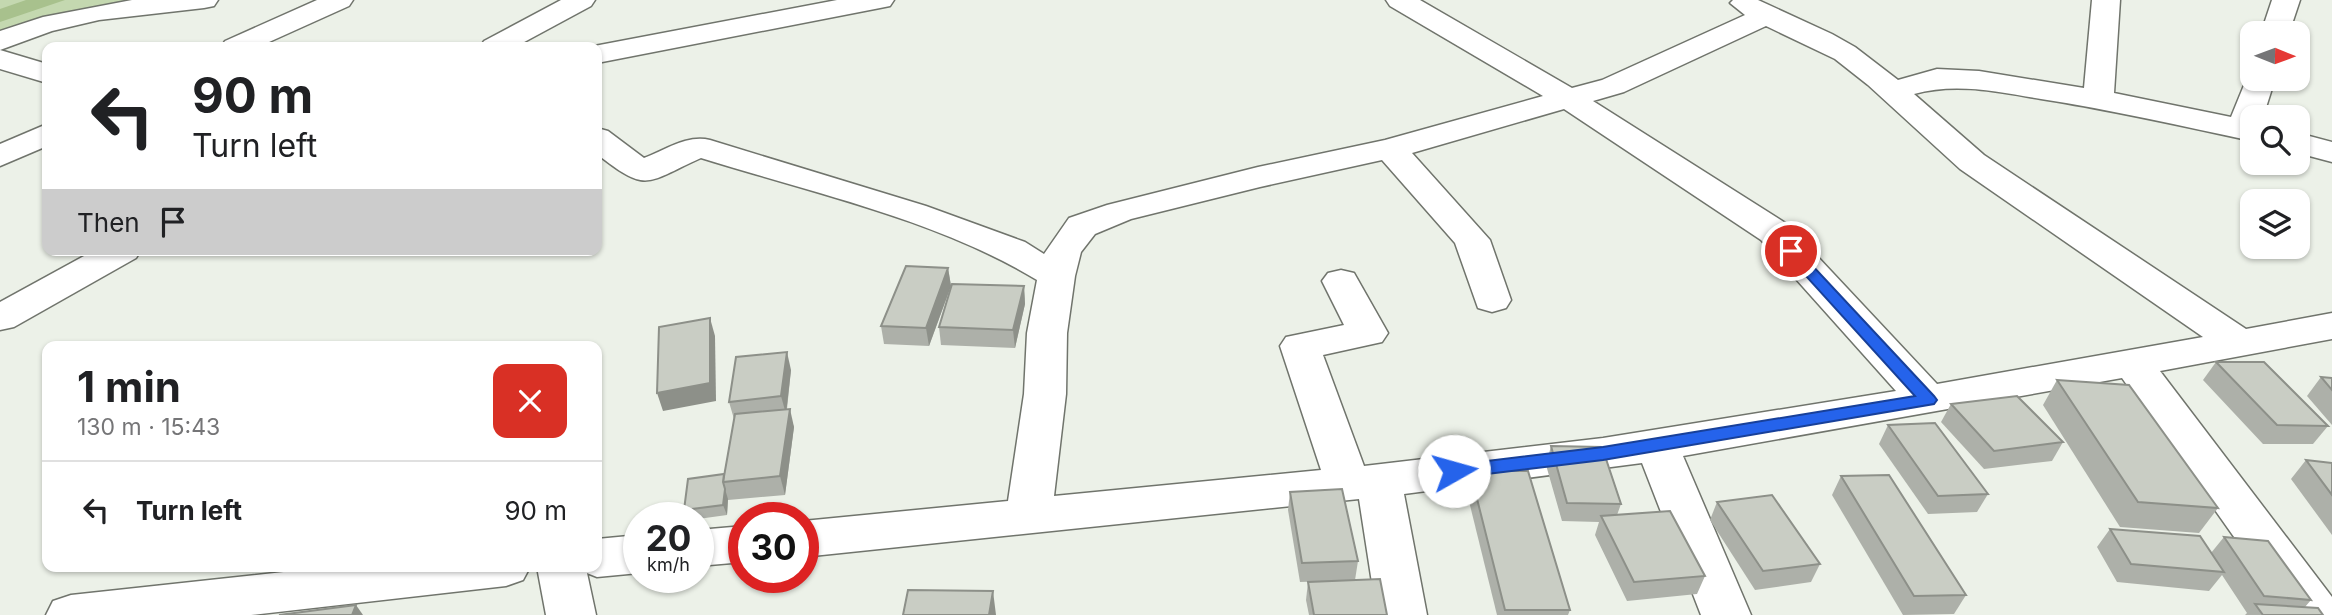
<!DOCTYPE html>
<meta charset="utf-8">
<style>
body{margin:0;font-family:Inter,sans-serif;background:#f6f6f6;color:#202124;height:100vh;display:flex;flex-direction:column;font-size:26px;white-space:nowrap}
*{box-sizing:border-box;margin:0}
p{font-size:23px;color:#757577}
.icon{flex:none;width:38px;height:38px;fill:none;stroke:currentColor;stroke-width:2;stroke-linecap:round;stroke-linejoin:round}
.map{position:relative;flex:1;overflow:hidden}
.drawer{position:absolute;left:42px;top:341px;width:560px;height:231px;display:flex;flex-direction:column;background:#fff;border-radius:14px;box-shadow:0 2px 5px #0004}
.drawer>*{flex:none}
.hud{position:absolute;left:42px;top:42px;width:560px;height:214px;border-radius:14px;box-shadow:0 2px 5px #0004;background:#fff;color:#202124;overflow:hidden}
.needle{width:46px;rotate:91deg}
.buttons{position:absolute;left:2240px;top:21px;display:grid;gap:14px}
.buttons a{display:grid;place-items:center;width:70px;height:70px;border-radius:14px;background:#fff;box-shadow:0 2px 5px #0004;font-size:35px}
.speed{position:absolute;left:623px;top:502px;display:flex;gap:14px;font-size:35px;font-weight:700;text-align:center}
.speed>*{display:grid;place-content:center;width:91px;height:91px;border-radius:50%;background:#fff;box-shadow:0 2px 5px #0004;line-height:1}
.speed small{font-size:18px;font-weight:400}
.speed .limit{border:10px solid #d22;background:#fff;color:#111}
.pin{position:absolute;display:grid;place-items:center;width:60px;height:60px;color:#fff;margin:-30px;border:4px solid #fff;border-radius:50%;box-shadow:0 2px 7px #0007}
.me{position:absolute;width:77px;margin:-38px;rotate:83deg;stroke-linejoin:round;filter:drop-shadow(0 0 5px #0008)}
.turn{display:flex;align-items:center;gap:24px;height:147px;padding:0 35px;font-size:32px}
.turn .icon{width:91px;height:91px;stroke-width:2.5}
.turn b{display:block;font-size:49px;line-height:60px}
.then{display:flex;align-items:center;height:66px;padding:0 35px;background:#0003;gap:14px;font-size:26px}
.round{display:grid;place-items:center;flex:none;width:74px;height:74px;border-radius:14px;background:#f6f6f6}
.summary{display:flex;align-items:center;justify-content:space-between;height:119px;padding:0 35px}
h1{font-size:42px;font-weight:700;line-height:52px}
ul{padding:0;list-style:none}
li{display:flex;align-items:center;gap:21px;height:98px;padding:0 35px;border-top:2px solid #e0e0e0}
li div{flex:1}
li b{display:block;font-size:26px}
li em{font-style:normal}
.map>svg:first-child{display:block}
.green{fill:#c4d8b0}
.water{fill:#a8c18d}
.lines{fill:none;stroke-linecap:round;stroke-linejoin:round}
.minor-casing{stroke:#70746c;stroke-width:3}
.minor{fill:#fff;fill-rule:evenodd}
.wall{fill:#adb0a9}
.shaded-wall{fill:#8d9089}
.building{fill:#c9cdc4;stroke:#8d9089;stroke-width:2}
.route{fill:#2563eb;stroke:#184099;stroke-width:2}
</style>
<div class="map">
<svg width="2332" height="615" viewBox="0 0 2332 615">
<rect width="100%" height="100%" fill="#ecf1e8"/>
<!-- green -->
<path class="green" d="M0 0H177L0 36Z"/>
<!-- water -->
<path class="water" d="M26 0H65L0 22V9Z"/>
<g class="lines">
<defs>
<g id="minor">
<path d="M132 0H218L214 6 204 8 99 20 52 31 0 50V31L43 17Z"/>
<path d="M317 0H353L349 6 258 47H221L225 41Z"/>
<path d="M561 0H595L591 6 515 47H480L484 41Z"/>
<path d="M837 0H894L890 6 880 8 597 63V47H589Z"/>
<path d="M1386 0H1420L1572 88 1602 80 1745 15 1730 3 1733 0H1758L1832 34 1855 47 1898 80 1937 69 1979 71 2084 88 2092 0H2120L2114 93 2231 117 2249 73 2252 72V79H2275L2263 117H2252V141C2182 126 2112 110 2041 99 1999 92 1956 82 1914 94L1984 155 2246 329 2332 313V339L2160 371 2332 597V615H2289L2122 378 1683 456 1751 615H1701L1642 463 1404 494 1427 615H1377L1359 499 803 557V521L1008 501 1024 394 1027 333 1037 280C936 219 813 193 701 158 645 183 648 194 597 154V128L608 131 644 158C665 150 688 134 710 140L926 206 1025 242 1044 254 1069 218 1107 205 1258 167 1385 140 1543 96 1390 6ZM1766 26 1835 59 1868 85 1960 169 2203 337 1937 384 1787 224 1593 101 1624 92ZM1564 109 1761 240 1896 391 1603 438 1364 466 1323 355 1382 342 1388 333 1354 273 1341 270 1328 273 1322 281 1344 325 1286 337 1280 346 1321 470 1054 496 1066 394 1067 333 1075 276 1081 252 1095 234 1131 219 1260 187 1382 160 1455 243 1478 308 1492 312 1506 308 1511 300 1490 240 1412 153Z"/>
<path d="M2272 0H2300L2289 33H2261Z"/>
<path d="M0 50 47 64V83L0 69Z"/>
<path d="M47 124V146L0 166V144Z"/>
<path d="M2298 133 2332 142V162L2298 153Z"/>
<path d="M95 250H141L136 258 14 327 0 330V302Z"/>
<path d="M744 526V562L698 566V530Z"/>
<path d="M639 535V573L597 577 587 573 596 615H546L537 567H597V539Z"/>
<path d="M329 567H530L523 580 506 586 251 615H46L53 601 71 595Z"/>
</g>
</defs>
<!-- minor casing -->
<use href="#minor" class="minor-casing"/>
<!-- minor -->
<use href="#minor" class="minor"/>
</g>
<!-- wall -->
<g class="wall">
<path d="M948 268 951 286 929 346 884 344 881 326Z"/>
<path d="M1024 286 1025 304 1015 348 941 345 939 327Z"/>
<path d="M2216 362 2328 426 2313 444H2263L2203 380Z"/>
<path d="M791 370 787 409 794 427 785 495 728 500V499L727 515 698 519 686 518 684 510 724 474 734 419 729 402Z"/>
<path d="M2321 377 2332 378V425L2307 396Z"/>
<path d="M2057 380 2218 508 2199 533 2120 527 2043 405Z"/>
<path d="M1951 404 2063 442 2052 461 1984 469 1941 422Z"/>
<path d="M1888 425 1988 494 1977 512 1928 514 1879 444Z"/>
<path d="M1551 446 1621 504 1617 515 1705 576 1697 594 1627 601 1595 535 1599 522 1562 521 1546 465Z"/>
<path d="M2306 460 2332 463V535L2291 479Z"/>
<path d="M1470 471 1570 610 1568 615H1497L1466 489Z"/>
<path d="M1841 476 1966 595 1954 614 1903 615 1832 495Z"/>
<path d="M1290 492 1358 561 1355 580 1300 582 1288 510Z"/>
<path d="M1717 502 1820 564 1811 582 1755 590 1710 520Z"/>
<path d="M2110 529 2211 553 2224 537 2311 600 2305 607 2323 615H2245L2247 613 2222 575 2209 591 2117 582 2097 547Z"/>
<path d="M1308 582 1387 615H1309L1306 600Z"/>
</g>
<!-- shaded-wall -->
<g class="shaded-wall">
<path d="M948 268 951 286 929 346 926 328Z"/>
<path d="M1024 286 1025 304 1015 348 1013 330Z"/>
<path d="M710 318 715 336 716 401 663 411 657 393Z"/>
<path d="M787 352 791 370 786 414 781 396Z"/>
<path d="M790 409 794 427 785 495 780 476Z"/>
<path d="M725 489 728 499 727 515 723 505Z"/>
<path d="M993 591 996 615H989Z"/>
<path d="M356 605 363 615H352Z"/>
</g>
<!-- building -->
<g class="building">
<path d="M906 266 948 268 926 328 881 326Z"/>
<path d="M952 284 1024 286 1013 330 939 327Z"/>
<path d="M710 318V383L657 393 659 327Z"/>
<path d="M787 352 781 396 729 402 736 357Z"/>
<path d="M2216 362H2264L2328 426 2277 425Z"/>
<path d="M2321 377 2332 378V390Z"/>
<path d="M2057 380 2129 385 2218 508 2138 502Z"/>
<path d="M2017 396 2063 442 1994 451 1951 404Z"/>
<path d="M790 409 780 476 723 482 735 414Z"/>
<path d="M1935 423 1988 494 1938 496 1888 425Z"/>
<path d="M1551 446 1602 447 1621 504 1567 503Z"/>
<path d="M2306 460 2332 463V495Z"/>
<path d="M1470 471H1528L1570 610H1505Z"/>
<path d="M724 474 723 482 725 489 723 505 684 510 688 479Z"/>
<path d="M1889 475 1966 595 1914 596 1841 476Z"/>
<path d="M1342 489 1358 561 1302 563 1290 492Z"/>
<path d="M1772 495 1820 564 1763 571 1717 502Z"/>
<path d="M1670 511 1705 576 1634 582 1601 516Z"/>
<path d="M2110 529 2200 536 2224 572 2131 564Z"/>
<path d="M2224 537 2268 541 2311 600 2264 596Z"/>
<path d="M1380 579 1387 615H1314L1308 582Z"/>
<path d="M908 590 993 591 989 615H903Z"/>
<path d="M2255 604 2318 608 2323 615H2263Z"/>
<path d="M356 605 352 615H279Z"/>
</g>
<!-- route -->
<path class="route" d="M1791 247 1796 248 1934 396 1937 400 1934 404 1603 460 1454 478 1447 476 1445 471 1447 467 1454 465 1603 447 1915 396 1786 254 1784 251Z"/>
</svg>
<div class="buttons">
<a><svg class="needle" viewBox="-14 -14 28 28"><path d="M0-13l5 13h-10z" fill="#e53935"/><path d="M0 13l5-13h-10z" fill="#757577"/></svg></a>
<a><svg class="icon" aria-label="search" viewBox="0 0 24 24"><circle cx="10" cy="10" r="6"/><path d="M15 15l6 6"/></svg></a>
<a><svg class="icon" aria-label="layers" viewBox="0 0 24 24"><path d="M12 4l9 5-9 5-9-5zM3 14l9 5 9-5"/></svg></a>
</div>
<div class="speed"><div>20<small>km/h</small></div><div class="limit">30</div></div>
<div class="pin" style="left:1791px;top:251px;background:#d93025"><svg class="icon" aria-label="arrive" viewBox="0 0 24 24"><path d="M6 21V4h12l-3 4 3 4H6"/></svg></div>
<svg class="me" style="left:1454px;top:471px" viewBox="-20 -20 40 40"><circle r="19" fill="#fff"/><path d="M0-13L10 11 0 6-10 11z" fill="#2563eb"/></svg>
<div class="hud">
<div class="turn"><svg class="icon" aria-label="left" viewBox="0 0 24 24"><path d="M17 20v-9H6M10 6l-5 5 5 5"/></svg><div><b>90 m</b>Turn left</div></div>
<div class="then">Then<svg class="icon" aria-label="arrive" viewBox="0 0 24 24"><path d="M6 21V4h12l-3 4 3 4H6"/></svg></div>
</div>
<section class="drawer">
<div class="summary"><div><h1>1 min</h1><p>130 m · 15:43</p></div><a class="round" style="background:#d93025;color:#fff"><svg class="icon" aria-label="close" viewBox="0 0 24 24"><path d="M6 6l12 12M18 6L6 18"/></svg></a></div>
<ul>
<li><svg class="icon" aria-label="left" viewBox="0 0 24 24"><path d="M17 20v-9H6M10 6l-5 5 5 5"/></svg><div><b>Turn left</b></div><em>90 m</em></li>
</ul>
</section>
</div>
